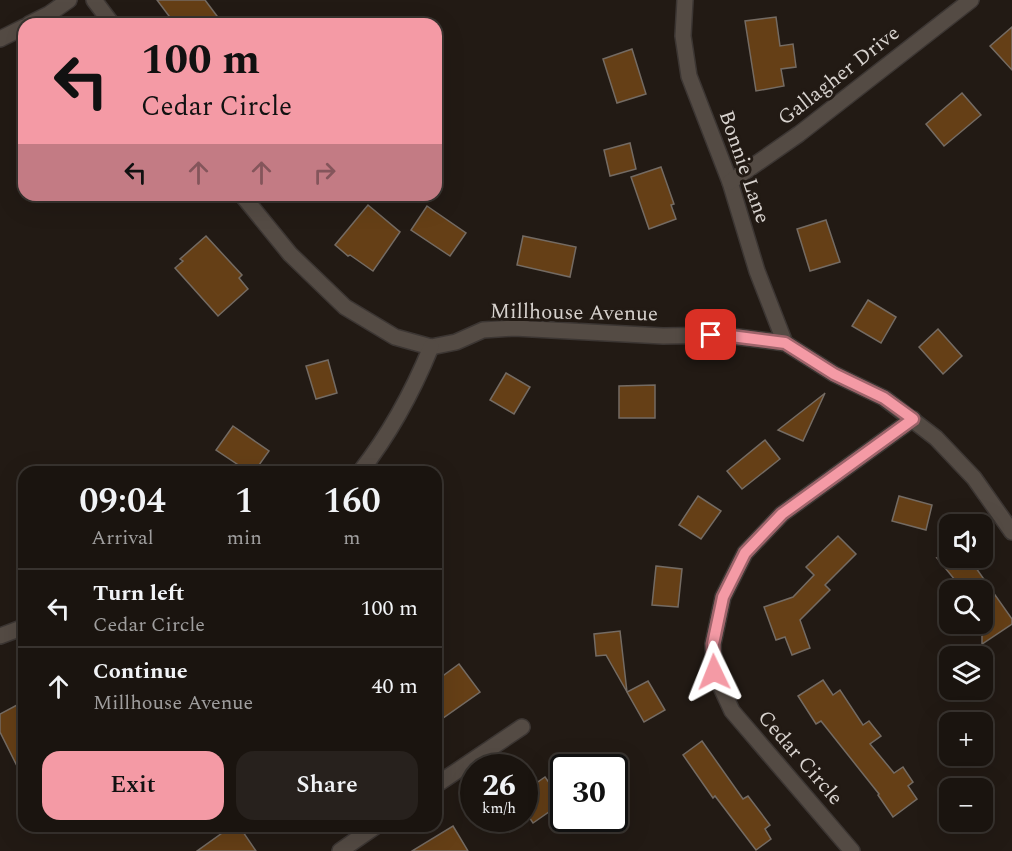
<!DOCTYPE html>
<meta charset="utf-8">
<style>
body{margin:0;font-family:Spectral,serif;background:#27211d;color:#f1f3f6;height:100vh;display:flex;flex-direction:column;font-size:22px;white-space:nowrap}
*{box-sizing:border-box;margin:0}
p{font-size:20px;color:#9f9e9e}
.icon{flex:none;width:33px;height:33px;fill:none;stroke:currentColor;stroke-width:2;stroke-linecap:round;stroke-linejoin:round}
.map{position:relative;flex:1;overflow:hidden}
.details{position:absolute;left:18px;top:466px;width:424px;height:366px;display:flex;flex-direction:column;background:#1a140f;border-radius:18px;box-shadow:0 6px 24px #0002,0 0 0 2px #38332f}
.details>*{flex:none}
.banner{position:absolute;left:18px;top:18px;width:424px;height:183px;border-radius:18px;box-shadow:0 6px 24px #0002,0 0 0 2px #38332f;background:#f49aa5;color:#111;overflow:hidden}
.controls{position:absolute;left:939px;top:514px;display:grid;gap:12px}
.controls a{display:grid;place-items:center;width:54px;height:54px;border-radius:12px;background:#1a140f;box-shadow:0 6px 24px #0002,0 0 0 2px #38332f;font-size:30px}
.speed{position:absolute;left:460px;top:754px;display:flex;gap:12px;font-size:30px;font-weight:700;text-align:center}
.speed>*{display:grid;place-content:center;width:78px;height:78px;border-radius:50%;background:#1a140f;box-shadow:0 6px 24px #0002,0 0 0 2px #38332f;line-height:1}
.speed small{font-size:15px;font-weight:400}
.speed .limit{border:3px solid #111;border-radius:9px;background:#fff;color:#111}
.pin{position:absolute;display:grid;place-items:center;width:51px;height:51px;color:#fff;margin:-26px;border-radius:12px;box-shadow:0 3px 9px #0006}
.me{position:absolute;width:66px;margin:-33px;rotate:358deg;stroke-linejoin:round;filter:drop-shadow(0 0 4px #0008)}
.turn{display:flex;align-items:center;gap:21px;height:126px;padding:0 24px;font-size:27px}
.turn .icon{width:78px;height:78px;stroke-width:2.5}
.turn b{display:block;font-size:42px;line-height:51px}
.lanes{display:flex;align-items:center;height:57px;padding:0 24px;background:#0003;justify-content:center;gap:30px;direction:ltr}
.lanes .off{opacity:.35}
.eta{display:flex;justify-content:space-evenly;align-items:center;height:102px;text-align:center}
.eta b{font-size:36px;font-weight:600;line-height:42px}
.button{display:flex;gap:12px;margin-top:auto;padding:12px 24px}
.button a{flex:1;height:69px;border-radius:18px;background:#f49aa5;color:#111;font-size:24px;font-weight:600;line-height:69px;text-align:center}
.button a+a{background:#27211d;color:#f1f3f6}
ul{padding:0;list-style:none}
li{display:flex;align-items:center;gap:18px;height:78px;padding:0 24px;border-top:2px solid #38332f}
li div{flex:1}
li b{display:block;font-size:22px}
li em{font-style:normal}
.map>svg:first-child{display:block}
.building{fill:#653f16;stroke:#746b63;stroke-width:1.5}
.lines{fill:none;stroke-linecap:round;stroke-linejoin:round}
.street-casing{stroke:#3c3633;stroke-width:18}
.street{stroke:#544b44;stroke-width:15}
.route-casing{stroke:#9f646b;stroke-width:15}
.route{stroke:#f49aa5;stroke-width:10}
.labels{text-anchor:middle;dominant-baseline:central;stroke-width:6;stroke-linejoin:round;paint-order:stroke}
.street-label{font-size:21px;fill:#d7d2ce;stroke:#221a14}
</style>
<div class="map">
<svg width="1012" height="851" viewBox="0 0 1012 851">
<rect width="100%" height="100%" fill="#221a14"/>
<!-- building -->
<g class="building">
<path d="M157 0H205L223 24H175Z"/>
<path d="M776 17 780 46 793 44 796 67 781 69 784 86 756 91 745 21Z"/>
<path d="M1012 27V70L990 46Z"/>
<path d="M632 49 646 94 617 103 603 59Z"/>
<path d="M962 93 981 115 944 146 926 124Z"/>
<path d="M630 143 636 169 610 176 604 150Z"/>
<path d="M661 167 674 204 671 205 676 219 649 229 631 177Z"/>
<path d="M368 205 400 232 373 271 350 255 348 256 335 245Z"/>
<path d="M427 206 466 233 450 256 411 230Z"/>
<path d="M826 220 840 262 810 271 797 229Z"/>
<path d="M206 236 242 275 239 278 248 289 218 316 175 268 183 261 180 259Z"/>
<path d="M523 236 576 247 570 277 517 265Z"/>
<path d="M868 300 896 317 881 343 852 326Z"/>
<path d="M938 329 962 356 943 374 919 347Z"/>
<path d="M328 360 337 393 316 399 306 366Z"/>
<path d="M506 373 530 387 514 414 490 400Z"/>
<path d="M655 385V418H619V386Z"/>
<path d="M825 393 803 441 778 430 824 394Z"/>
<path d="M233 426 269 451 254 472H249L216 450Z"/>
<path d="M765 440 780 459 742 489 727 471Z"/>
<path d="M698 496 721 511 701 539 679 525Z"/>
<path d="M899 496 932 505 926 530 892 521Z"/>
<path d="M838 536 856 554 825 585 830 590 800 620 810 648 792 655 785 637 776 640 764 607 793 597 814 575 806 567Z"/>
<path d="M937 558H969L1012 619V624L982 644V591H964Z"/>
<path d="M656 566 682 569 678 607 652 605Z"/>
<path d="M620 631 627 692 606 655 596 656 594 634Z"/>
<path d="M459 664 480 692 436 723V681Z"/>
<path d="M823 680 833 695 840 690 863 725 869 721 881 736 870 744 894 773 903 767 913 782 908 786 917 799 893 817 878 795 879 794 821 721 816 724 798 696Z"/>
<path d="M648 681 665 710 644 722 627 692Z"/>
<path d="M17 705 24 718V780L0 732V714Z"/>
<path d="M702 741 743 799 748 796 770 825 765 829 771 839 756 850 715 796 713 798 683 755Z"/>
<path d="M545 777 563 802 533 823 525 811V791Z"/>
<path d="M232 826H239L256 851H197Z"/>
<path d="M453 826 468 851H412Z"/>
</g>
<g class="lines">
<defs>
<g id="street">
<path d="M94 0 112 24"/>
<path d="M685 0 683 36 689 76 730 182 757 271 785 343"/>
<path d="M29 24 49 14 69 0"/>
<path d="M0 39 24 27"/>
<path d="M730 182 799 134 971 0"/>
<path d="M242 195 290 254 345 307 395 337 431 347 456 342 483 330 514 328 663 336 723 335 785 343 834 374 884 398 936 438 974 478 1012 532"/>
<path d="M360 472C389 435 413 391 431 347"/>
<path d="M0 636 24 627"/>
<path d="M436 785 522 727"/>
<path d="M340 851 376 826"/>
<path d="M852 851 732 711 714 672 713 644 723 597 745 553 782 514 913 419"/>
</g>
</defs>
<!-- street casing -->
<use href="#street" class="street-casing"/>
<!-- street -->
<use href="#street" class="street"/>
</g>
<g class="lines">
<defs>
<path id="route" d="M711 335H723L785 343 834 374 884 398 913 419 782 514 745 553 723 597 713 644 714 672"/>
</defs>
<!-- route casing -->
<use href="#route" class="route-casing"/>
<!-- route -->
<use href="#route" class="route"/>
</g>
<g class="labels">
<!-- street labels -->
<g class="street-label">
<text transform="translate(839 76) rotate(-38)">Gallagher Drive</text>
<text transform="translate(744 167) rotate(71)">Bonnie Lane</text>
<text transform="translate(574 313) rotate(1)">Millhouse Avenue</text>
<text transform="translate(800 758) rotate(49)">Cedar Circle</text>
</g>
</g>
</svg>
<div class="controls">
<a><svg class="icon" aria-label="sound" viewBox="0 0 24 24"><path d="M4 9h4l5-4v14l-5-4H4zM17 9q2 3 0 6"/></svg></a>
<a><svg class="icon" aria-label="search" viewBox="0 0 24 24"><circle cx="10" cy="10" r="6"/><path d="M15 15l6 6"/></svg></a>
<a><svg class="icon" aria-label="layers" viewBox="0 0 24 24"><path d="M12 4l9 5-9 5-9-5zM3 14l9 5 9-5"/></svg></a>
<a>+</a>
<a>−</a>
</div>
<div class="speed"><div>26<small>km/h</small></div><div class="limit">30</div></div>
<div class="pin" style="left:711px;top:335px;background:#d93025"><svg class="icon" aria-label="arrive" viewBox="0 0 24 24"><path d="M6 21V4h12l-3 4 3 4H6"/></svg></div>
<svg class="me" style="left:714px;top:672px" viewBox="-20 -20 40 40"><path d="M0-17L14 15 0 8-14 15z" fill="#f49aa5" stroke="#fff" stroke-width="4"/></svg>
<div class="banner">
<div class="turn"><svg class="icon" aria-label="left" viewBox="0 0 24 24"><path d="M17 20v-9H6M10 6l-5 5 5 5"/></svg><div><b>100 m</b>Cedar Circle</div></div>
<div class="lanes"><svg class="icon" aria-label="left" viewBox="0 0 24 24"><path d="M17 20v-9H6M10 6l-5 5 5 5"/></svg><svg class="icon off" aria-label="ahead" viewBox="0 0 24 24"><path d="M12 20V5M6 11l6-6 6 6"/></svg><svg class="icon off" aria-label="ahead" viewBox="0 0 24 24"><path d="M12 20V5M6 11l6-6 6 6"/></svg><svg class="icon off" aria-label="right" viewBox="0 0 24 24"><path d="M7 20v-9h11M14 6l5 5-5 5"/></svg></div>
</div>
<section class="details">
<div class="eta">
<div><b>09:04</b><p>Arrival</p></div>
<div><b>1</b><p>min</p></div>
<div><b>160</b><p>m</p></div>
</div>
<ul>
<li><svg class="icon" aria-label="left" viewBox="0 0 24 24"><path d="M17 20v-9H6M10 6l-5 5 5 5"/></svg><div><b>Turn left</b><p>Cedar Circle</p></div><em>100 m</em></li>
<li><svg class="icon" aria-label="ahead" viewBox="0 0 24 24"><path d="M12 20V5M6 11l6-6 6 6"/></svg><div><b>Continue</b><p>Millhouse Avenue</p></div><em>40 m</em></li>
</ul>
<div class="button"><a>Exit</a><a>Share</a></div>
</section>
</div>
